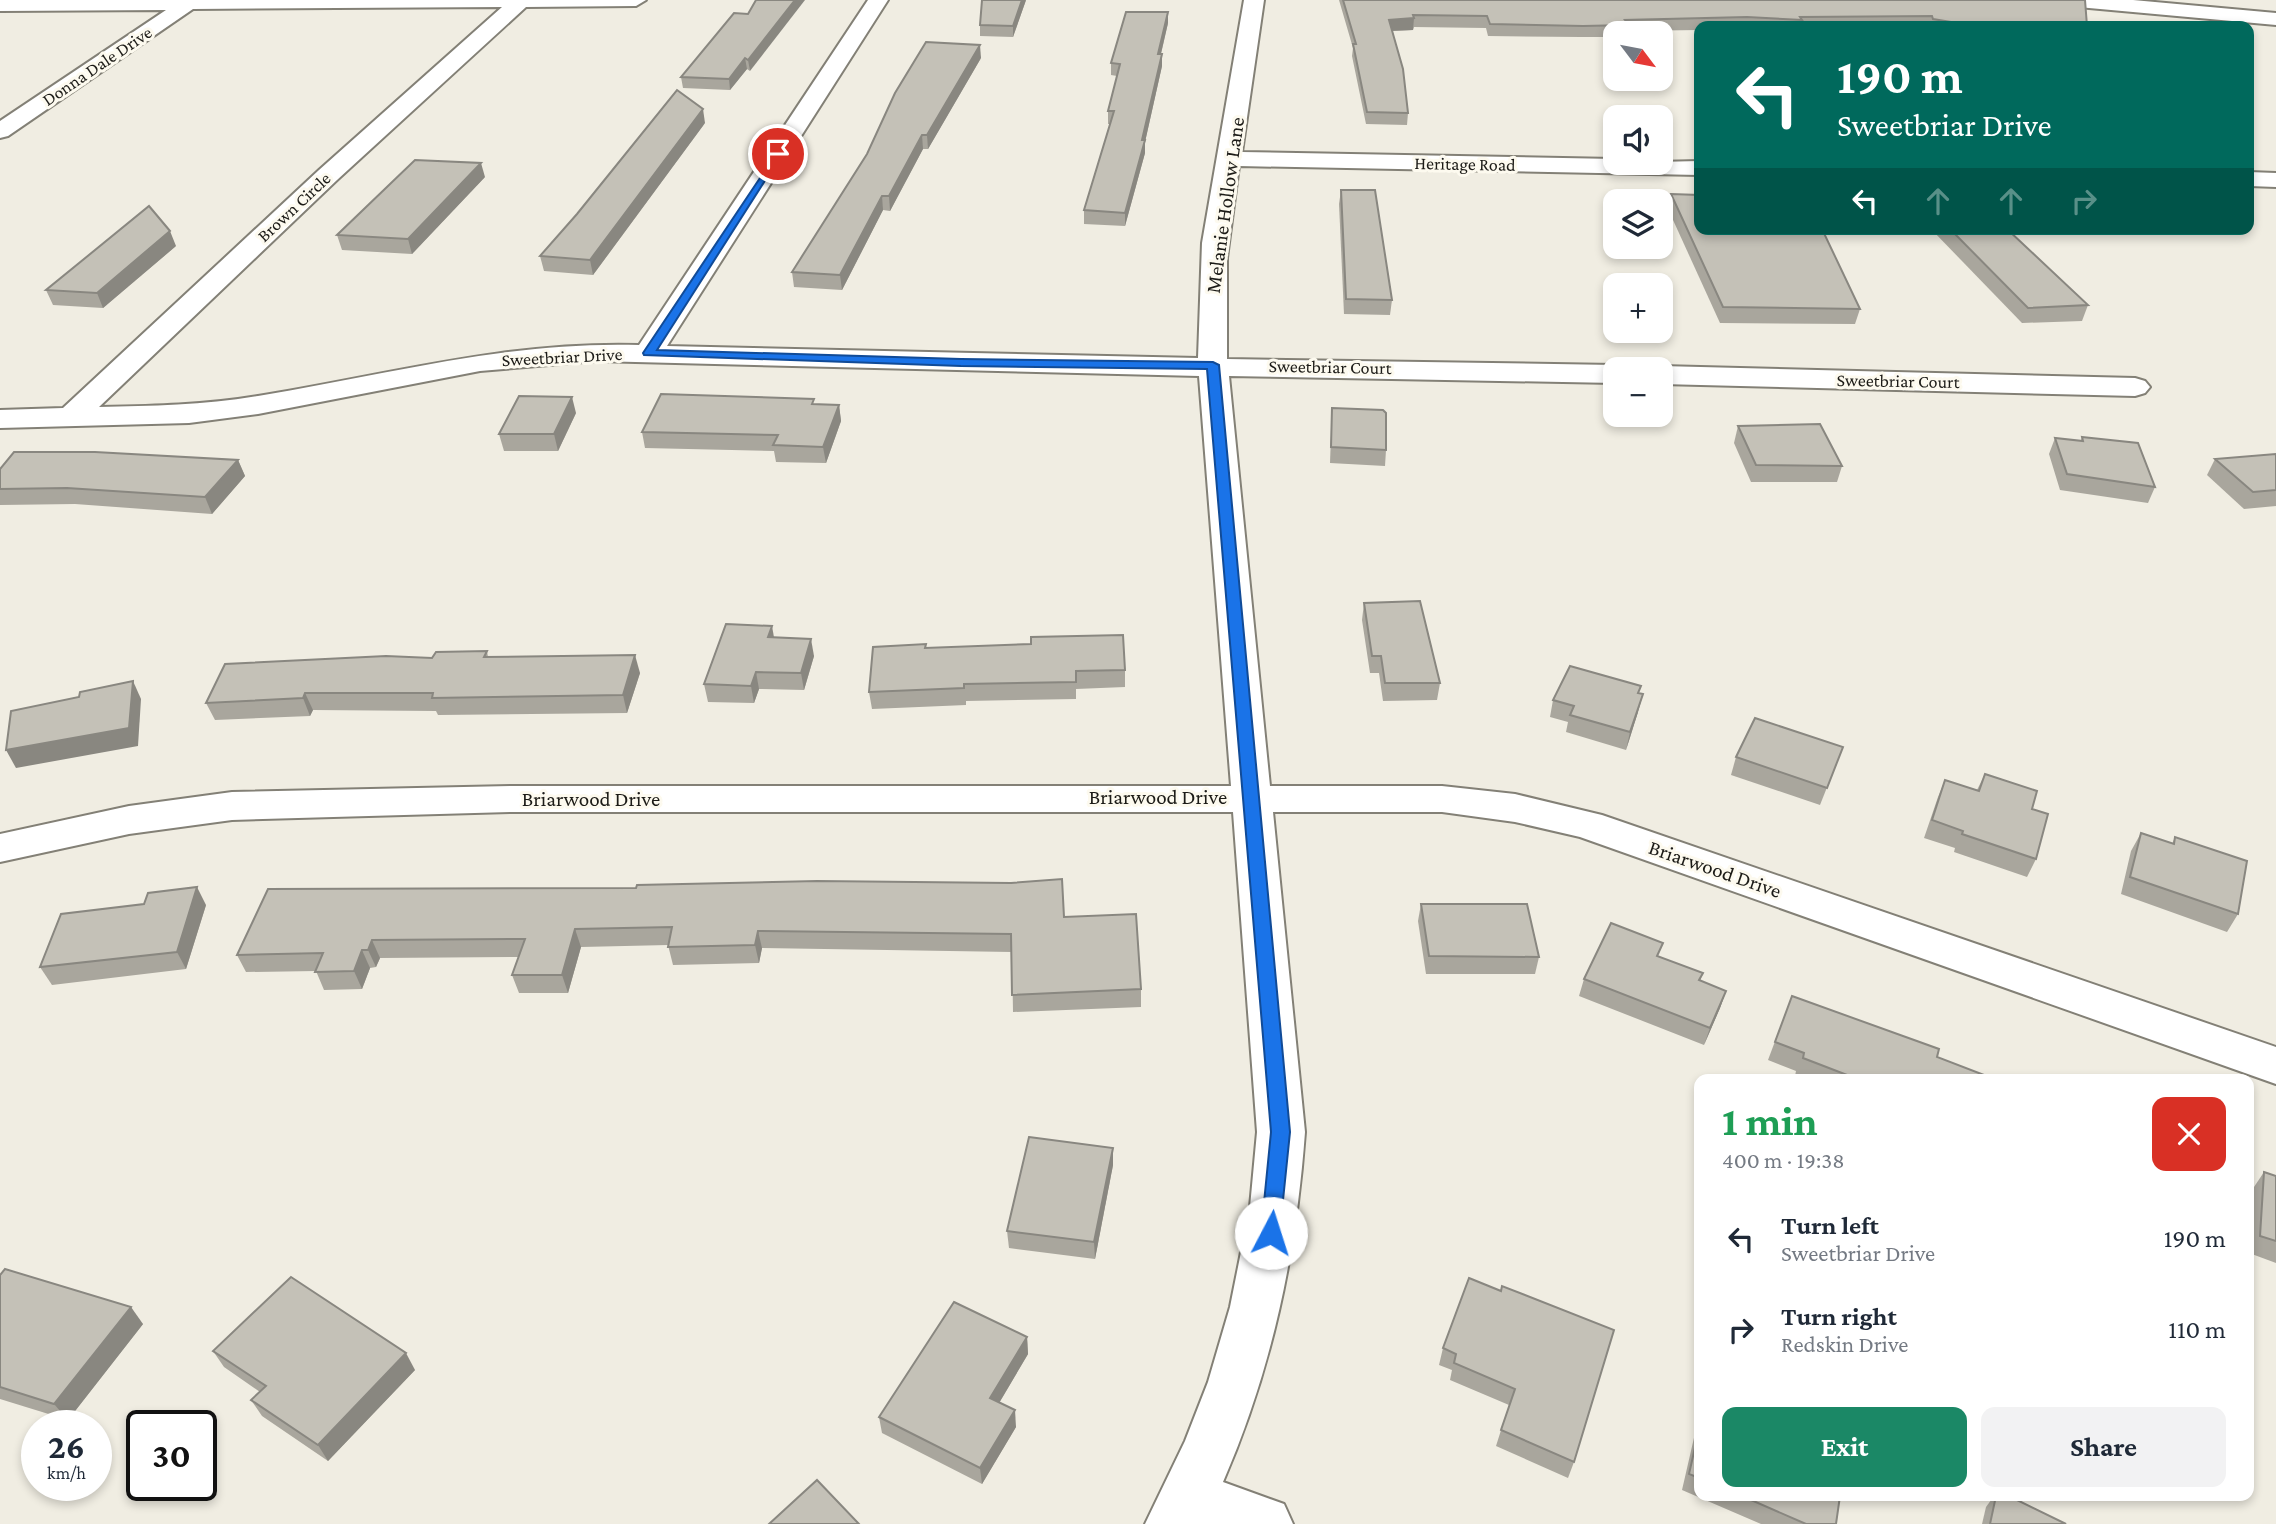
<!DOCTYPE html>
<meta charset="utf-8">
<style>
body{margin:0;font-family:"Crimson Pro",serif;background:#f2f2f3;color:#1f2937;height:100vh;display:flex;flex-direction:column;font-size:26px;white-space:nowrap}
*{box-sizing:border-box;margin:0}
p{font-size:23px;color:#747a83}
.icon{flex:none;width:38px;height:38px;fill:none;stroke:currentColor;stroke-width:2;stroke-linecap:round;stroke-linejoin:round}
.map{position:relative;flex:1;overflow:hidden}
.details{position:absolute;left:1694px;top:1074px;width:560px;height:427px;display:flex;flex-direction:column;background:#fff;border-radius:14px;box-shadow:0 4px 10px #0003}
.details>*{flex:none}
.banner{position:absolute;left:1694px;top:21px;width:560px;height:214px;border-radius:14px;box-shadow:0 4px 10px #0003;background:#00695c;color:#fff;overflow:hidden}
.needle{width:46px;rotate:122deg}
.fabs{position:absolute;left:1603px;top:21px;display:grid;gap:14px}
.fabs a{display:grid;place-items:center;width:70px;height:70px;border-radius:14px;background:#fff;box-shadow:0 4px 10px #0003;font-size:35px}
.speed{position:absolute;left:21px;top:1410px;display:flex;gap:14px;font-size:35px;font-weight:700;text-align:center}
.speed>*{display:grid;place-content:center;width:91px;height:91px;border-radius:50%;background:#fff;box-shadow:0 4px 10px #0003;line-height:1}
.speed small{font-size:18px;font-weight:400}
.speed .limit{border:4px solid #111;border-radius:10px;background:#fff;color:#111}
.pin{position:absolute;display:grid;place-items:center;width:60px;height:60px;color:#fff;margin:-30px;border:4px solid #fff;border-radius:50%;box-shadow:0 2px 7px #0007}
.me{position:absolute;width:77px;margin:-38px;rotate:5deg;stroke-linejoin:round;filter:drop-shadow(0 0 5px #0008)}
.turn{display:flex;align-items:center;gap:24px;height:147px;padding:0 28px;font-size:32px}
.turn .icon{width:91px;height:91px;stroke-width:2.5}
.turn b{display:block;font-size:49px;line-height:60px}
.lanes{display:flex;align-items:center;height:66px;padding:0 28px;background:#0003;justify-content:center;gap:35px;direction:ltr}
.lanes .off{opacity:.35}
.round{display:grid;place-items:center;flex:none;width:74px;height:74px;border-radius:14px;background:#f2f2f3}
.overview{display:flex;align-items:center;justify-content:space-between;height:119px;padding:0 28px}
h1{font-size:42px;font-weight:700;line-height:52px;color:#1e9e55}
.cta{display:flex;gap:14px;margin-top:auto;padding:14px 28px}
.cta a{flex:1;height:80px;border-radius:14px;background:#1b8866;color:#fff;font-size:28px;font-weight:700;line-height:80px;text-align:center}
.cta a+a{background:#f2f2f3;color:#1f2937}
ul{padding:0;list-style:none}
li{display:flex;align-items:center;gap:21px;height:91px;padding:0 28px}
li div{flex:1}
li b{display:block;font-size:26px}
li em{font-style:normal}
.map>svg:first-child{display:block}
.lines{fill:none;stroke-linecap:round;stroke-linejoin:round}
.minor-casing{stroke:#838076;stroke-width:4}
.minor{fill:#fff;fill-rule:evenodd}
.wall{fill:#a9a69d}
.shaded-wall{fill:#898780}
.building{fill:#c4c1b7;stroke:#898780;stroke-width:2}
.route{fill:#1a73e8;stroke:#114b97;stroke-width:2}
.labels{text-anchor:middle;dominant-baseline:central;stroke-width:6;stroke-linejoin:round;paint-order:stroke}
.far-street-label{font-size:18px;fill:#1c1b17;stroke:#fdfaef}
.street-label{font-size:21px;fill:#1c1b17;stroke:#fdfaef}
</style>
<div class="map">
<svg width="2276" height="1524" viewBox="0 0 2276 1524">
<rect width="100%" height="100%" fill="#f0ede2"/>
<g class="lines">
<defs>
<g id="minor">
<path d="M0 0H646L636 6 526 7 337 180 99 407C152 406 205 405 258 396 387 375 508 341 639 345L868 0H888L667 346 1198 358 1202 243 1244 0H1264L1242 152 1615 159V163L1699 161V175L1239 166 1227 258V359L1615 365 1626 369H1615V383L1229 376 1270 786H1442L1515 794 1602 815 2276 1047V1084L1580 837 1515 822 1442 812H1273L1305 1132C1296 1255 1272 1369 1223 1482L1284 1504 1293 1524H1145L1185 1441 1208 1382 1230 1307 1250 1207 1257 1132 1233 812H512L232 820 129 834 0 862V834L129 806 232 792 512 786H1231L1199 376 596 361 480 371 258 414 189 423 0 428V410L63 408 319 170 502 7 193 9 8 136 0 138V121L166 10 0 11Z"/>
<path d="M2057 0H2133L2276 13V25L2067 6Z"/>
<path d="M2249 172 2276 173V187L2249 186Z"/>
<path d="M1661 366 2135 378 2145 381 2150 387 2145 393 2135 396 1661 384V369H1650Z"/>
</g>
</defs>
<!-- minor casing -->
<use href="#minor" class="minor-casing"/>
<!-- minor -->
<use href="#minor" class="minor"/>
</g>
<!-- wall -->
<g class="wall">
<path d="M1026 0 1013 37 980 36V25Z"/>
<path d="M1339 0H2085L2087 26H1699V30L1628 31V33H1615V37H1581L1488 36 1486 28 1414 27 1413 30 1392 31 1408 113 1407 125 1366 124 1352 56 1353 48Z"/>
<path d="M748 14 750 71 747 69 730 90 683 88 681 77Z"/>
<path d="M1168 23 1161 54 1162 66 1145 142V153L1125 226 1084 224V210L1110 124H1108V111L1117 76 1111 75V63Z"/>
<path d="M981 58 928 149H923L890 211 883 210 842 290 794 287 792 272Z"/>
<path d="M705 123 593 275 544 271 540 256Z"/>
<path d="M485 177 412 254 342 250 337 235Z"/>
<path d="M1341 190 1392 300 1390 315 1344 314 1339 204Z"/>
<path d="M1671 194 1860 309 1855 324 1720 323 1668 209Z"/>
<path d="M1931 229H2007L2088 305 2082 321 2022 323Z"/>
<path d="M176 246 103 308 53 305 46 290Z"/>
<path d="M815 404 839 405 841 421 826 463 776 462 774 451 645 448 642 432Z"/>
<path d="M1332 408 1386 450 1385 466 1330 463Z"/>
<path d="M576 413 558 451H504L499 434Z"/>
<path d="M1738 426 1842 466 1837 482H1751L1734 443Z"/>
<path d="M2082 437 2155 487 2148 503 2060 490 2049 454 2055 438 2081 441Z"/>
<path d="M2276 454V506L2244 509 2207 475 2215 459Z"/>
<path d="M238 460 245 476 212 514 75 504 0 505V469Z"/>
<path d="M1364 603 1440 683 1437 700 1383 701 1379 673H1370L1362 620Z"/>
<path d="M774 638 814 656 804 690 759 689 754 703 708 702 704 684Z"/>
<path d="M926 644V648L1125 670V687L1076 689V699L966 701V705L872 709 869 692Z"/>
<path d="M487 651 488 657 640 673 627 713 438 715 436 711 313 710 310 716 215 720 206 703 432 658Z"/>
<path d="M1639 694 1638 712 1626 750 1566 732 1568 722 1550 717 1553 700Z"/>
<path d="M1843 747 1820 805 1731 775 1736 757Z"/>
<path d="M1985 774 2036 859 2027 877 1954 852 1955 848 1924 838 1938 797 1945 780 1977 790Z"/>
<path d="M2141 833 2172 844 2175 837 2238 914 2227 932 2121 894 2131 851Z"/>
<path d="M268 889 1064 917 1141 989V1007L1013 1012 1012 952 762 948 759 963 673 965 668 945 581 947 568 993H519L512 975 519 957 380 958 376 967 370 968 362 989 324 990 316 971 246 972 237 955Z"/>
<path d="M1421 904 1539 957 1535 974H1426L1418 921Z"/>
<path d="M206 905 186 969 52 985 40 967Z"/>
<path d="M1659 957 1703 973 1700 981 1726 991 1720 1008 1704 1045 1579 996 1584 979Z"/>
<path d="M1792 996 1937 1057 1997 1080H1806L1795 1076 1796 1071 1768 1060Z"/>
<path d="M1113 1148V1165L1095 1259 1009 1248 1007 1231Z"/>
<path d="M2264 1172 2276 1176V1263L2249 1253V1232L2252 1190Z"/>
<path d="M0 1275 143 1324 68 1420 0 1399Z"/>
<path d="M1469 1278 1574 1462 1568 1478 1496 1446 1509 1405 1450 1380 1452 1370 1439 1365 1443 1348Z"/>
<path d="M1027 1337 1028 1354 999 1403 1016 1427 982 1484 882 1433 879 1417Z"/>
<path d="M213 1351 415 1370 328 1461 262 1416 251 1400 260 1392 224 1367Z"/>
<path d="M1699 1416V1496H1840L1836 1524H1761L1682 1490Z"/>
<path d="M1994 1496H2009L2066 1524H1982L1986 1507Z"/>
</g>
<!-- shaded-wall -->
<g class="shaded-wall">
<path d="M795 0H805L750 71 748 60Z"/>
<path d="M1022 0H1026L1013 37V26Z"/>
<path d="M1168 12V23L1158 66V54Z"/>
<path d="M1414 18 1413 30 1388 31 1389 20Z"/>
<path d="M980 45 981 58 928 149 927 135Z"/>
<path d="M1162 54V66L1145 142V153L1125 226V213Z"/>
<path d="M745 58 747 69 730 90 729 79Z"/>
<path d="M703 109 705 123 593 275 590 260Z"/>
<path d="M922 135 923 149 890 211 889 196Z"/>
<path d="M481 163 485 177 412 254 408 239Z"/>
<path d="M882 196 883 210 842 290 840 275Z"/>
<path d="M170 231 176 246 103 308 97 293Z"/>
<path d="M572 397 576 413 558 451 554 434Z"/>
<path d="M839 405 841 421 826 463 823 447Z"/>
<path d="M238 460 245 476 212 514 205 497Z"/>
<path d="M772 626 775 643 768 637Z"/>
<path d="M811 639 814 656 804 690 801 673Z"/>
<path d="M635 655 640 673 627 713 623 695Z"/>
<path d="M756 672 759 689 754 703 751 686Z"/>
<path d="M133 681 141 699 138 746 16 768 6 750Z"/>
<path d="M305 693 313 710 310 716 303 698Z"/>
<path d="M1643 694 1638 712 1626 750 1630 732Z"/>
<path d="M197 887 206 905 186 969 177 952Z"/>
<path d="M575 929 581 947 568 993 562 975Z"/>
<path d="M758 931 762 948 759 963 755 945Z"/>
<path d="M372 940 380 958 376 967 368 950Z"/>
<path d="M362 950 370 968 362 989 354 971Z"/>
<path d="M1726 991 1720 1008 1704 1045 1710 1028Z"/>
<path d="M1113 1148V1165L1095 1259 1094 1242Z"/>
<path d="M131 1307 143 1324 68 1420 54 1404Z"/>
<path d="M1027 1337 1028 1354 992 1415 990 1398Z"/>
<path d="M406 1353 415 1370 328 1461 318 1445Z"/>
<path d="M1015 1410 1016 1427 982 1484 980 1468Z"/>
</g>
<!-- building -->
<g class="building">
<path d="M756 0H795L748 60 745 58 729 79 681 77 734 13 748 14Z"/>
<path d="M982 0H1022L1013 26 980 25Z"/>
<path d="M1343 0H2085L2087 26H2071L2018 22 1969 25 1933 19 1932 16 1800 17 1802 20 1747 17 1625 20 1629 25 1583 26 1490 24 1487 16 1413 15 1414 18 1389 20 1403 69 1408 113 1367 112 1353 44H1356Z"/>
<path d="M1126 12H1168L1158 54H1162L1142 140H1145L1125 213 1084 210 1114 111H1108L1120 64 1111 63Z"/>
<path d="M926 42 980 45 927 135H922L889 196H882L840 275 792 272 867 154 895 93Z"/>
<path d="M677 90 703 109 590 260 540 256 577 214Z"/>
<path d="M415 160 481 163 408 239 337 235Z"/>
<path d="M1341 190H1375L1392 300 1346 299Z"/>
<path d="M1671 194 1699 195V229H1822L1860 309 1723 307Z"/>
<path d="M149 206 170 231 97 293 46 290Z"/>
<path d="M1950 229H2007L2088 305 2028 308Z"/>
<path d="M661 394 814 399 812 404 839 405 823 447 773 445 778 435 642 432Z"/>
<path d="M519 396 572 397 554 434H499Z"/>
<path d="M1332 408 1383 410 1386 413V450L1331 447Z"/>
<path d="M1820 424 1842 466 1756 465 1738 426Z"/>
<path d="M2082 437 2138 443 2155 487 2067 474 2055 438 2083 441Z"/>
<path d="M14 452H95L238 460 205 497 67 488 0 489V469Z"/>
<path d="M2276 454V490L2253 492 2215 459Z"/>
<path d="M1420 601 1440 683H1385L1381 656H1372L1364 603Z"/>
<path d="M726 624 772 626 768 637 811 639 801 673 756 672 751 686 704 684Z"/>
<path d="M1123 635 1125 670 1076 671V682L964 684V688L869 692 873 647 926 644 925 648 1031 644V637Z"/>
<path d="M487 651 484 657 635 655 623 695 432 698 433 693H305L303 698 206 703 225 664 386 656 432 658 436 652Z"/>
<path d="M1570 666 1641 686 1638 693 1643 694 1630 732 1570 715 1574 706 1553 700Z"/>
<path d="M133 681 129 728 6 750 11 711 79 697 80 692Z"/>
<path d="M1755 718 1843 747 1827 788 1736 757Z"/>
<path d="M1985 774 2037 791 2032 809 2048 814 2036 859 1962 834 1963 831 1932 820 1945 780 1979 791Z"/>
<path d="M2141 833 2174 844 2175 837 2247 861 2238 914 2130 877Z"/>
<path d="M1062 879 1064 917 1136 914 1141 989 1012 995 1011 934 758 931 755 945 668 947 672 927 575 929 562 975H512L525 939 372 940 368 950H362L354 971 315 972 323 953 237 955 268 889 636 888 637 885 817 881 1011 883Z"/>
<path d="M197 887 177 952 40 967 61 914 144 904 148 893Z"/>
<path d="M1421 904H1527L1539 957 1429 956Z"/>
<path d="M1611 923 1663 943 1657 956 1703 973 1699 980 1726 991 1710 1028 1584 979Z"/>
<path d="M1792 996 1939 1049 1937 1057 1997 1080H1860L1803 1058 1804 1053 1775 1042Z"/>
<path d="M1029 1137 1113 1148 1094 1242 1007 1231Z"/>
<path d="M2264 1172 2276 1176V1241L2260 1236Z"/>
<path d="M5 1269 131 1307 54 1404 0 1387V1275Z"/>
<path d="M291 1277 406 1353 318 1445 251 1400 266 1386 213 1351Z"/>
<path d="M1469 1278 1501 1291 1502 1286 1614 1330 1574 1462 1501 1430 1515 1389 1454 1363 1456 1354 1443 1348Z"/>
<path d="M954 1302 1027 1337 990 1398 1015 1410 980 1468 879 1417Z"/>
<path d="M1699 1430V1478L1689 1474Z"/>
<path d="M817 1480 859 1524H769Z"/>
<path d="M1742 1496H1840L1836 1524H1806Z"/>
<path d="M1996 1496H2009L2066 1524H1990Z"/>
</g>
<!-- route -->
<path class="route" d="M778 151 782 154 657 350 961 359 1213 362 1219 365 1290 1132 1279 1239 1271 1242 1264 1239 1261 1233 1271 1132 1207 369 961 366 644 355 643 353Z"/>
<g class="labels">
<!-- far-street labels -->
<g class="far-street-label">
<text transform="translate(97 66) rotate(-34)">Donna Dale Drive</text>
<text transform="translate(1465 164) rotate(1)">Heritage Road</text>
<text transform="translate(294 207) rotate(-43)">Brown Circle</text>
<text transform="translate(562 357) rotate(-3)">Sweetbriar Drive</text>
<text transform="translate(1330 367) rotate(1)">Sweetbriar Court</text>
<text transform="translate(1898 381) rotate(1)">Sweetbriar Court</text>
</g>
<!-- street labels -->
<g class="street-label">
<text transform="translate(1225 205) rotate(-82)">Melanie Hollow Lane</text>
<text x="1158" y="797">Briarwood Drive</text>
<text x="591" y="799">Briarwood Drive</text>
<text transform="translate(1715 869) rotate(19)">Briarwood Drive</text>
</g>
</g>
</svg>
<div class="fabs">
<a><svg class="needle" viewBox="-14 -14 28 28"><path d="M0-13l5 13h-10z" fill="#e53935"/><path d="M0 13l5-13h-10z" fill="#747a83"/></svg></a>
<a><svg class="icon" aria-label="sound" viewBox="0 0 24 24"><path d="M4 9h4l5-4v14l-5-4H4zM17 9q2 3 0 6"/></svg></a>
<a><svg class="icon" aria-label="layers" viewBox="0 0 24 24"><path d="M12 4l9 5-9 5-9-5zM3 14l9 5 9-5"/></svg></a>
<a>+</a>
<a>−</a>
</div>
<div class="speed"><div>26<small>km/h</small></div><div class="limit">30</div></div>
<div class="pin" style="left:778px;top:154px;background:#d93025"><svg class="icon" aria-label="arrive" viewBox="0 0 24 24"><path d="M6 21V4h12l-3 4 3 4H6"/></svg></div>
<svg class="me" style="left:1271px;top:1233px" viewBox="-20 -20 40 40"><circle r="19" fill="#fff"/><path d="M0-13L10 11 0 6-10 11z" fill="#1a73e8"/></svg>
<div class="banner">
<div class="turn"><svg class="icon" aria-label="left" viewBox="0 0 24 24"><path d="M17 20v-9H6M10 6l-5 5 5 5"/></svg><div><b>190 m</b>Sweetbriar Drive</div></div>
<div class="lanes"><svg class="icon" aria-label="left" viewBox="0 0 24 24"><path d="M17 20v-9H6M10 6l-5 5 5 5"/></svg><svg class="icon off" aria-label="ahead" viewBox="0 0 24 24"><path d="M12 20V5M6 11l6-6 6 6"/></svg><svg class="icon off" aria-label="ahead" viewBox="0 0 24 24"><path d="M12 20V5M6 11l6-6 6 6"/></svg><svg class="icon off" aria-label="right" viewBox="0 0 24 24"><path d="M7 20v-9h11M14 6l5 5-5 5"/></svg></div>
</div>
<section class="details">
<div class="overview"><div><h1>1 min</h1><p>400 m · 19:38</p></div><a class="round" style="background:#d93025;color:#fff"><svg class="icon" aria-label="close" viewBox="0 0 24 24"><path d="M6 6l12 12M18 6L6 18"/></svg></a></div>
<ul>
<li><svg class="icon" aria-label="left" viewBox="0 0 24 24"><path d="M17 20v-9H6M10 6l-5 5 5 5"/></svg><div><b>Turn left</b><p>Sweetbriar Drive</p></div><em>190 m</em></li>
<li><svg class="icon" aria-label="right" viewBox="0 0 24 24"><path d="M7 20v-9h11M14 6l5 5-5 5"/></svg><div><b>Turn right</b><p>Redskin Drive</p></div><em>110 m</em></li>
</ul>
<div class="cta"><a>Exit</a><a>Share</a></div>
</section>
</div>
